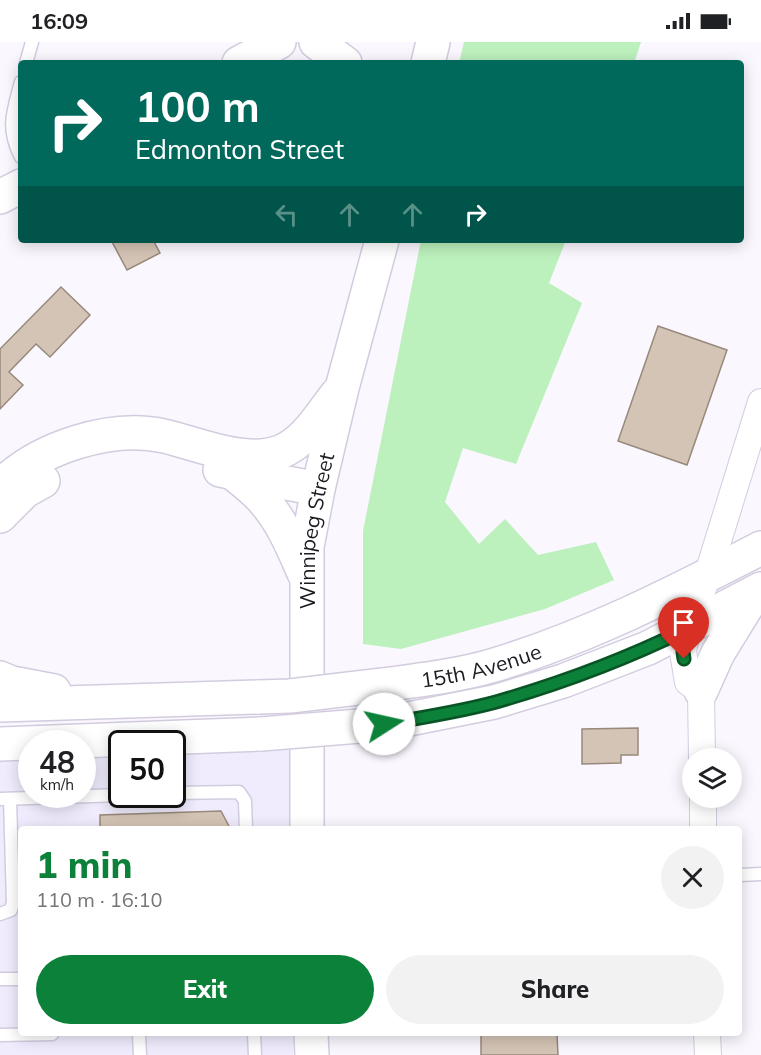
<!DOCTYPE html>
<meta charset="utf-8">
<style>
body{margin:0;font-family:Mulish,sans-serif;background:#f2f2f2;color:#202124;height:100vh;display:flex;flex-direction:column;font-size:22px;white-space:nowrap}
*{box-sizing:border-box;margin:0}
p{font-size:20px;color:#757577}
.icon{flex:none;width:33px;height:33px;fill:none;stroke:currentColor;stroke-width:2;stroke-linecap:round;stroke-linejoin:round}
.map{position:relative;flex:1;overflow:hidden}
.panel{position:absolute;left:18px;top:784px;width:724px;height:210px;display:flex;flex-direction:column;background:#fff;border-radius:6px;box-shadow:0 3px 15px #0003}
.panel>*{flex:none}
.hud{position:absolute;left:18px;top:18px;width:726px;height:183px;border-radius:6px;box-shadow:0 3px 15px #0003;background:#00695c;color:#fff;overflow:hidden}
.buttons{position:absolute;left:682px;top:706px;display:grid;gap:12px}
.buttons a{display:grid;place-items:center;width:60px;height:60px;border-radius:50%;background:#fff;box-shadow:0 3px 15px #0003;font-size:30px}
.speed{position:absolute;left:18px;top:688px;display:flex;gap:12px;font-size:30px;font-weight:700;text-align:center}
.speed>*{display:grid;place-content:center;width:78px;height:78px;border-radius:50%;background:#fff;box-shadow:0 3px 15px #0003;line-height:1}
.speed small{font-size:15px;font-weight:400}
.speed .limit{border:3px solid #111;border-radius:9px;background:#fff;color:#111}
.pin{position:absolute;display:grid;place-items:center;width:51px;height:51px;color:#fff;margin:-62px -26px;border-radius:50% 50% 50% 0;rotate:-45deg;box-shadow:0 0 6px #0007}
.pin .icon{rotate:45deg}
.me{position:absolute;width:66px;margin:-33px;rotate:80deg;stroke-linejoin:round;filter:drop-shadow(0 0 4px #0008)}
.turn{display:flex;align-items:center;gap:21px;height:126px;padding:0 18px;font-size:27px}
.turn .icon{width:78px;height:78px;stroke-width:2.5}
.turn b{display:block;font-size:42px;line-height:51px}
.lanes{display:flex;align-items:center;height:57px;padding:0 18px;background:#0003;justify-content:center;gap:30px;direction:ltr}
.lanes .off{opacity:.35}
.round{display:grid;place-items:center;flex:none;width:63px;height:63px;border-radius:32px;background:#f2f2f2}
.head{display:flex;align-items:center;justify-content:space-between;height:102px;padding:0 18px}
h1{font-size:36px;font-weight:800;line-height:45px;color:#0c8139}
.primary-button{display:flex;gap:12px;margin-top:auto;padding:12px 18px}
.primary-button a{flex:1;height:69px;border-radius:36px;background:#0c8139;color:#fff;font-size:24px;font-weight:800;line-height:69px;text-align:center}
.primary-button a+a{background:#f2f2f2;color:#202124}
.status{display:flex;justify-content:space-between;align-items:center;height:42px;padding:0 30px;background:#fff;direction:ltr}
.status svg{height:16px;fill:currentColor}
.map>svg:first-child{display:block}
.commercial{fill:#f0ecfe}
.green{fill:#bcf0bc}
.building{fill:#d4c4b5;stroke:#97897b;stroke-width:1.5}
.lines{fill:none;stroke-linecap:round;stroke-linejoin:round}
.lane-casing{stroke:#d3ccdf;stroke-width:15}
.street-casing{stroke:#d3ccdf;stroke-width:28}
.secondary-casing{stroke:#d3ccdf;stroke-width:36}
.lane{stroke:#fff;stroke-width:12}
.street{stroke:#fff;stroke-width:26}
.secondary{stroke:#fff;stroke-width:33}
.secondary-bridge-casing{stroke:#d3ccdf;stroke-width:36;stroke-linecap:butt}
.secondary-bridge{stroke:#fff;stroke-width:33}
.route-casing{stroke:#085425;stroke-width:15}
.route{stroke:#0c8139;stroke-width:10}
.labels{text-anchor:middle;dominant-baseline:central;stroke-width:4.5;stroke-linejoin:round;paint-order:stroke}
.street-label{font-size:21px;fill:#1c1920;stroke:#fff}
</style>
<div class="status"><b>16:09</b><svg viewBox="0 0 49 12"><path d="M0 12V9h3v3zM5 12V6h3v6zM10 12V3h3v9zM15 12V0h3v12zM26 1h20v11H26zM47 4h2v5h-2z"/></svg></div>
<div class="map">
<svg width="761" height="1013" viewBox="0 0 761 1013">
<rect width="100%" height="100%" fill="#faf7ff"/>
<!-- commercial -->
<path class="commercial" d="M292 706V787L21 788V992H293V1013H0V716L31 715 32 753H82L83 713 121 712 122 753H172L173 710Z"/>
<!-- green -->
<g class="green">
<path d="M464 0H641L634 21H459Z"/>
<path d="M421 198H566L549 241 582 261 516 422 463 406 445 460 479 502 505 477 538 513 596 500 614 538 545 567 401 607 363 602V489Z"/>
</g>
<!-- building -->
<g class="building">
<path d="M111 198H153L160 211 127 228Z"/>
<path d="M61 245 90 273 50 315 36 302 9 330 23 343 0 367V307Z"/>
<path d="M658 284 727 308 687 423 618 399Z"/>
<path d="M638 686V713H621V721L582 722V687Z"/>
<path d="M221 769 231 788H100V773Z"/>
<path d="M481 992H557L558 1013H481Z"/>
</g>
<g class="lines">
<defs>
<g id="lane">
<path d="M26 21 32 0"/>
<path d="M21 40C13 70 6 86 21 115"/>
<path d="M172 751 239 750 245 759 246 788"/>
<path d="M0 757 122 753"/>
<path d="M740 833 761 832"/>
<path d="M0 872 11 868 13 860 10 757"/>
<path d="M0 937H21"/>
<path d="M139 992 140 1013"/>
<path d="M254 992 255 1013"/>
<path d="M0 993 52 992"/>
</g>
<g id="street">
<path d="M702 717 701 649 688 640 683 610 687 587 705 541 761 360"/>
<path d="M703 756V788"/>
<path d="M707 992 708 1013"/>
</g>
<g id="secondary">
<path d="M316 0 345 21"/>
<path d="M239 21 279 0"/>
<path d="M428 21 433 0"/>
<path d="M0 155 21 144"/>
<path d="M220 428 318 447"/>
<path d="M233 431C244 440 256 449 265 460 283 481 293 506 304 531"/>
<path d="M0 445C37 406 111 382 164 394 198 402 245 423 280 410 305 401 321 372 337 352"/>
<path d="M0 474 25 449 43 439"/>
<path d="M0 636 12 641 54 649"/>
<path id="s1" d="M383 643C419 638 456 634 491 624 586 596 674 551 761 506"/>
<path d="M701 649 718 611 755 551"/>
<path d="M0 663 259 655"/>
<path d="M384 682 494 660 563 639 648 606 761 547"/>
<path d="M0 702 261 692"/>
<path id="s2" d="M307 788V505L318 447 342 346 382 198"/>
<path d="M311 992 312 1013"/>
</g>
</defs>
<!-- lane casing -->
<use href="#lane" class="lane-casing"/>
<!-- street casing -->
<use href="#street" class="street-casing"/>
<!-- secondary casing -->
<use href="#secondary" class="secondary-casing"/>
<!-- lane -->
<use href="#lane" class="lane"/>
<!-- street -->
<use href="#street" class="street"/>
<!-- secondary -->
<use href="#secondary" class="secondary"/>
<defs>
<g id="secondary-bridge">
<path d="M259 655 290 654 383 643"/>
<path d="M261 692 384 682"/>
</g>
</defs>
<!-- secondary-bridge casing -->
<use href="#secondary-bridge" class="secondary-bridge-casing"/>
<!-- secondary-bridge -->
<use href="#secondary-bridge" class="secondary-bridge"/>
</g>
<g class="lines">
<defs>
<path id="route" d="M384 682C421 676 459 670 496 660 562 641 626 617 687 587L683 610 684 617"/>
</defs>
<!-- route casing -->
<use href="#route" class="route-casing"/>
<!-- route -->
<use href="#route" class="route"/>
</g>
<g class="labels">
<!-- street labels -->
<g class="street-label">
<text stroke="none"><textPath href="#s2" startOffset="300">Winnipeg Street</textPath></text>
<text stroke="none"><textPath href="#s1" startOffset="100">15th Avenue</textPath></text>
</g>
</g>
</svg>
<div class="buttons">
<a><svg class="icon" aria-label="layers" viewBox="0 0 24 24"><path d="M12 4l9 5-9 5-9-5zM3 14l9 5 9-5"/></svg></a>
</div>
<div class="speed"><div>48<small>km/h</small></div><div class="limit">50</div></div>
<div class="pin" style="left:684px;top:617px;background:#d93025"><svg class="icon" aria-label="arrive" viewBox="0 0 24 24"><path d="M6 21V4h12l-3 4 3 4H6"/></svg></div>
<svg class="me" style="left:384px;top:682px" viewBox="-20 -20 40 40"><circle r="19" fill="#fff"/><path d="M0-13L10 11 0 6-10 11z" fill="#0c8139"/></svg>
<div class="hud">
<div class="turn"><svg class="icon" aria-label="right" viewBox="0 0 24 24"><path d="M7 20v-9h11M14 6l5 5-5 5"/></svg><div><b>100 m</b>Edmonton Street</div></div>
<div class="lanes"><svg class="icon off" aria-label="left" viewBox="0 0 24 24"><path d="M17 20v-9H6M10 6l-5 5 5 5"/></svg><svg class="icon off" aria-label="ahead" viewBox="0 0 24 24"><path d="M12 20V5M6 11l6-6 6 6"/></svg><svg class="icon off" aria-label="ahead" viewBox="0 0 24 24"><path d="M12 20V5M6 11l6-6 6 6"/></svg><svg class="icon" aria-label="right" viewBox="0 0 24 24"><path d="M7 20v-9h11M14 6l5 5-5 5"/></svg></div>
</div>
<section class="panel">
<div class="head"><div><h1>1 min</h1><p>110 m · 16:10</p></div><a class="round"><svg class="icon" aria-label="close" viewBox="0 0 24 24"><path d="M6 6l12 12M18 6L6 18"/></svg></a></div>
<div class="primary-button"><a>Exit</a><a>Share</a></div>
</section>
</div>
